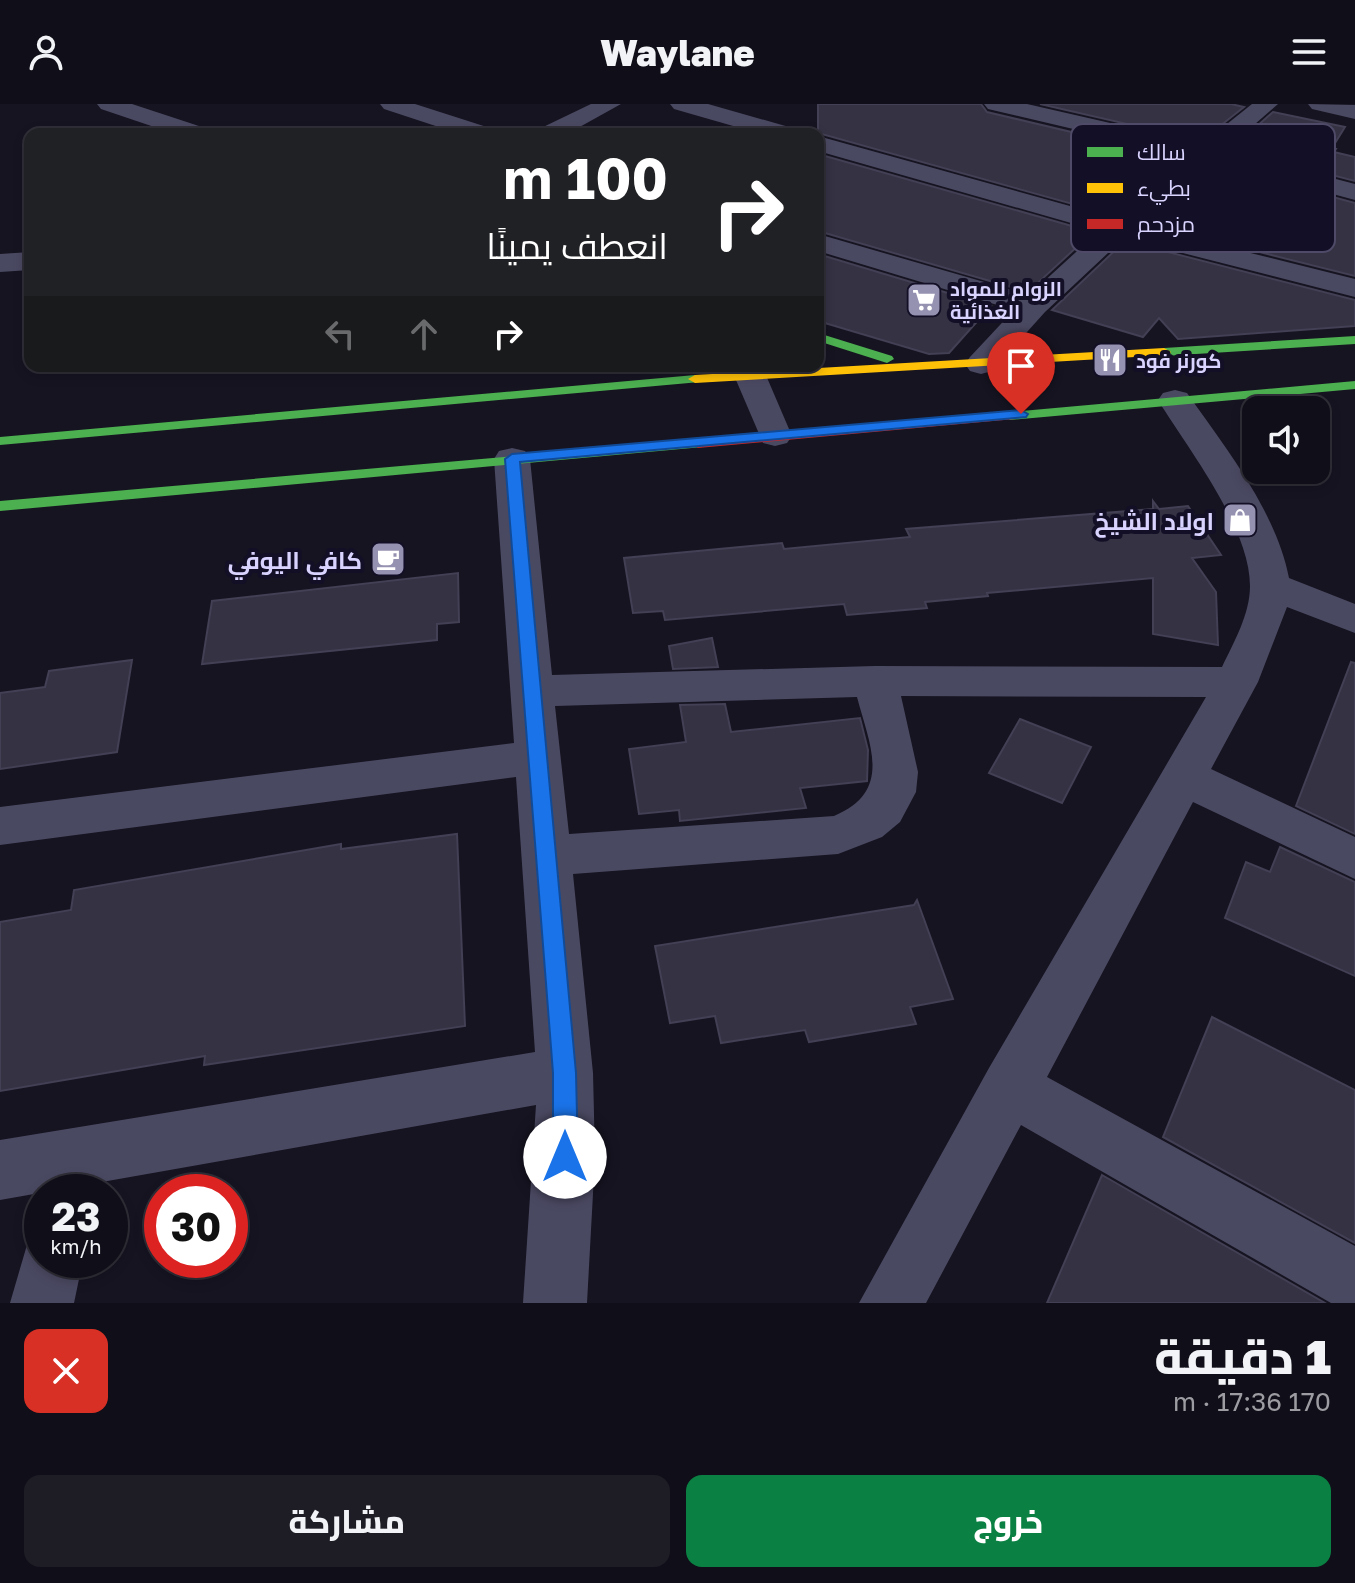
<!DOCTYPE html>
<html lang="ar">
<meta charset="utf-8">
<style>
body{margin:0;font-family:"Golos Text",Cairo,sans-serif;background:#1e1d26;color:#f1f3f6;direction:rtl;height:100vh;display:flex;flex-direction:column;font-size:30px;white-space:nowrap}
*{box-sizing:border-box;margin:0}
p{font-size:26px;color:#9c9ca2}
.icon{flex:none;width:44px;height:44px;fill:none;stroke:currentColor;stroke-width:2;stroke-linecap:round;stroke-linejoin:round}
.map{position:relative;height:1199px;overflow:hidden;direction:ltr}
.drawer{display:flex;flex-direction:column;background:#100f19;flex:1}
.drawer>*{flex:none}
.hud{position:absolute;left:24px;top:24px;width:800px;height:244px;border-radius:16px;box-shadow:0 4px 12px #0003,0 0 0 2px #302f38;direction:rtl;background:#202124;color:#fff;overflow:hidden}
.buttons{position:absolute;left:1242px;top:292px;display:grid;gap:16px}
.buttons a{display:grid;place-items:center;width:88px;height:88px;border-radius:16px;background:#100f19;box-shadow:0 4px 12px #0003,0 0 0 2px #302f38;font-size:40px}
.speed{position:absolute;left:24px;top:1070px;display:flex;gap:16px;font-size:40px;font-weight:700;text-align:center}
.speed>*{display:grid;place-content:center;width:104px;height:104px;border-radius:50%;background:#100f19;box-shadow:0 4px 12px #0003,0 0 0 2px #302f38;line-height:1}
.speed small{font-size:20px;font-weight:400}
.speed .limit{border:12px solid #d22;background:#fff;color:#111}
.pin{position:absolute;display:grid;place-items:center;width:68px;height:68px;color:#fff;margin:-82px -34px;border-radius:50% 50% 50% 0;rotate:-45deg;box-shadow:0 0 8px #0007}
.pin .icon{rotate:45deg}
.me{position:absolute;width:88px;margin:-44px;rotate:0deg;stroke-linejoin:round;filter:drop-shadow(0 0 6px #0008)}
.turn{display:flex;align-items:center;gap:28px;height:168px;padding:0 24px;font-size:36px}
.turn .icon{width:104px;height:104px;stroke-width:2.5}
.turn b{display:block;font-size:56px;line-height:68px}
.lanes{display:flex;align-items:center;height:76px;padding:0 24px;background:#0003;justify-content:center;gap:40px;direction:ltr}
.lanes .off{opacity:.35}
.round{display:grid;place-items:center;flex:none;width:84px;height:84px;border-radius:16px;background:#1e1d26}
.overview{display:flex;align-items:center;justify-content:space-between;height:136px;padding:0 24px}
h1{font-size:48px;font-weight:800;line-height:60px}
.action{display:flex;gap:16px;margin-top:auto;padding:16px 24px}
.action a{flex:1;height:92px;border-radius:16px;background:#0b8043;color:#fff;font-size:32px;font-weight:800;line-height:92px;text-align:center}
.action a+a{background:#1e1d26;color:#f1f3f6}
header{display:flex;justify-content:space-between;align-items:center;height:104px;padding:0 24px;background:#100f19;font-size:36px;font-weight:800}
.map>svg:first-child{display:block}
.building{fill:#343243;stroke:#433f54;stroke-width:2}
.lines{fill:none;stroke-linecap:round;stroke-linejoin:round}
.street{fill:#4a4962;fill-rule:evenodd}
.fast{fill:#4caf50;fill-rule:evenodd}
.slow{fill:#ffc107;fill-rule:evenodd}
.jam{fill:#c62828;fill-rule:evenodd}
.route{fill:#1a73e8;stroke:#114b97;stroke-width:2}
.labels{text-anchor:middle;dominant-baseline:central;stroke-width:8;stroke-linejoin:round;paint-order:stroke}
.far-poi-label{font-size:20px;font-weight:bold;fill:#d9d4ff;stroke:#130f26;text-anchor:start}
.poi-label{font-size:24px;font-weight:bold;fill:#d9d4ff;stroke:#130f26;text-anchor:end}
.key{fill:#130f26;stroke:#4e4a67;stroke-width:2}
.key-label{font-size:22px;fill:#d9d4ff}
</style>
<header><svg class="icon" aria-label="menu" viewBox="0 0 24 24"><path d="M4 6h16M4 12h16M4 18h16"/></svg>Waylane<svg class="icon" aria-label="person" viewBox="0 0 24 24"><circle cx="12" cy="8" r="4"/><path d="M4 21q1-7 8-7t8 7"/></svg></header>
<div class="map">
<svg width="1355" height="1199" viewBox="0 0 1355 1199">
<rect width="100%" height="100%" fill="#161421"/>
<!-- building -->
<g class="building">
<path d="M818 0H981L987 8 1181 54 1112 111 818 29Z"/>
<path d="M1040 0H1231L1244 3 1201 37Z"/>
<path d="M1273 8 1345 23 1332 44 1336 45 1334 48 1355 53V77L1231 45Z"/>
<path d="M818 50 1093 128 1028 188 818 127Z"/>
<path d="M1212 60 1355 99V172L1144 119Z"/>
<path d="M1125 137 1355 196V222L1178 235 1159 214 1143 233 1052 206Z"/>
<path d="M818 150 991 202 949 249 929 250 818 217Z"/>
<path d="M1153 397 1159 405 1188 402 1221 451 1192 454 1216 488 1218 541 1153 530V474L987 489 988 492 925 498 927 504 847 511 844 500 665 516 663 507 633 509 624 454 782 439 784 445 910 433 906 425 1153 405Z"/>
<path d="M458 469 459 518 437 520V536L202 560 212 497Z"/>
<path d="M712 534 718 563 673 565 669 542Z"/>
<path d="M132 556 117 648 0 665V589L45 583 49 567Z"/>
<path d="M1351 558 1355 559V730L1296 702Z"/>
<path d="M725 600 731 628 860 614 868 646 867 677 800 684 806 704 680 717 679 706 639 710 629 645 686 638 680 601Z"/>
<path d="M1020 615 1091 643 1062 699 989 669Z"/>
<path d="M457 730 465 922 204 961 205 952 0 987V818L71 806 74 786 341 740V745Z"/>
<path d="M1280 743 1355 778V872L1225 814 1246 758 1270 768Z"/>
<path d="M917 796 953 895 910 903 916 920 809 938 805 926 721 939 715 912 670 919 655 842 914 801Z"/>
<path d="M1212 913 1355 986V1139L1163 1033Z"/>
<path d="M1102 1071 1325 1199H1047Z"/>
</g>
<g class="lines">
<!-- street -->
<g class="street">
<path d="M97 0H132L208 25 211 30H175L101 5Z"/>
<path d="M380 0H415L493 25 496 30H460L384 5Z"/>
<path d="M591 0H621L567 30H536L539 25Z"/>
<path d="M670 0H708L796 25 799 30H761L674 5Z"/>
<path d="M984 0H1027L1202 40 1252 0H1278L1225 46 1355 80V96L1211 57 1138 121 1355 175V193L1124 134 1045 208 992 267 981 270 970 267 965 260 970 253 1014 206 818 147V130L1029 191 1099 127 818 47V32L1113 114 1188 52 988 5Z"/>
<path d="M1308 0 1355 1V15L1312 5Z"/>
<path d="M30 148V166L0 168V150Z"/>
<path d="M730 262H762L792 332 787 339 775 342 763 339Z"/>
<path d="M1175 286 1187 289C1225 343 1276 407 1289 474L1355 500V529L1287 503 1258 578 1211 665 1355 733V775L1193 698 1047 973 1355 1142V1199H1331L1021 1021 926 1199H859L989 964 1206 593 901 592 918 668 916 688 900 718 882 733 838 750 573 770 593 969 595 1053 587 1199H523L536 1001 0 1096V1036L535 948 516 673 0 741V703L514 639 494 355 499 347 512 344 525 347 530 355 552 571 875 562 1222 563C1234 538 1250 510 1250 482 1250 423 1188 345 1158 296L1163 289ZM857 593C870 642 893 687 834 712L569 730 555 602Z"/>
<path d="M42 1128V1156H83L74 1199H10L29 1134Z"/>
</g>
<!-- fast -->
<g class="fast">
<path d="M818 229 892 252 894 255 887 259 818 237Z"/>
<path d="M1355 232V240L1164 252 1157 248 1164 244Z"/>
<path d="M695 271 700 272V278L0 341V333Z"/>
<path d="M1355 277V285L1010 316 1003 312 1010 308Z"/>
<path d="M698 336 703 337V343L0 407V397Z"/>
</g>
<!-- slow -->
<path class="slow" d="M1164 244 1171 248 1169 251 695 279 688 275 695 271Z"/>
<!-- jam -->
<path class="jam" d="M1010 308 1015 309V315L698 344 691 340 698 336Z"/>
</g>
<!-- route -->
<path class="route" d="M1021 306 1028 310 1026 313 520 358 576 969 578 1053 574 1062 565 1065 556 1062 553 1053V969L505 355 512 350Z"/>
<!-- icons -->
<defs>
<symbol id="supermarket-square" viewBox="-11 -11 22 22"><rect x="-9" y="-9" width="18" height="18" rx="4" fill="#9591b1" stroke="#130f26"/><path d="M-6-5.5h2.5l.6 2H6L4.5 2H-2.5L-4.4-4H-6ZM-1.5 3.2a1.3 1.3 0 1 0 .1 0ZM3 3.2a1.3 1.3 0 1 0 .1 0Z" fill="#fff"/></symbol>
<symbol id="restaurant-square" viewBox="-11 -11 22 22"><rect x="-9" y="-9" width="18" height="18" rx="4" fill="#9591b1" stroke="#130f26"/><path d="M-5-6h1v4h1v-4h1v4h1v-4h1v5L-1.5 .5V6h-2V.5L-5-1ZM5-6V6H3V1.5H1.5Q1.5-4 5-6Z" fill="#fff"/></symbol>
<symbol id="shop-square" viewBox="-11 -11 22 22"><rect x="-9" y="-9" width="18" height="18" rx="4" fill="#9591b1" stroke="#130f26"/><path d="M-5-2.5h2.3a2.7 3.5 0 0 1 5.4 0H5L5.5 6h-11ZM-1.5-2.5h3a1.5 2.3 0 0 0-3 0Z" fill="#fff"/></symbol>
<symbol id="cafe-square" viewBox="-11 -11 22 22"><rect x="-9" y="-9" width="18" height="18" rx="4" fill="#9591b1" stroke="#130f26"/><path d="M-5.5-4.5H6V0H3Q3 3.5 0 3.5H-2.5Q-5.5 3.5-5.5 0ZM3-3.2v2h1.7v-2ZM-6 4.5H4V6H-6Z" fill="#fff"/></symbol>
</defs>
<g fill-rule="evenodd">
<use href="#supermarket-square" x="904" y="176" width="40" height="40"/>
<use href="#restaurant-square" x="1090" y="236" width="40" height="40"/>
<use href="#shop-square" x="1220" y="396" width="40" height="40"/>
<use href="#cafe-square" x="368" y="435" width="40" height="40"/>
</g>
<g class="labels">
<!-- far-poi labels -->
<g class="far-poi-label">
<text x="950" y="184">الزوام للمواد<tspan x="950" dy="23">الغذائية</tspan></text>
<text x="1136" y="256">كورنر فود</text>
</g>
<!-- poi labels -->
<g class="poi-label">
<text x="1214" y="416">اولاد الشيخ</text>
<text x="362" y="455">كافي اليوفي</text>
</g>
</g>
<!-- legend -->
<rect x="1071" y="20" width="264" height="128" rx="12" class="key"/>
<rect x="1087" y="43" width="36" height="10" fill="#4caf50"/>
<rect x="1087" y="79" width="36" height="10" fill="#ffc107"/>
<rect x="1087" y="115" width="36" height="10" fill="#c62828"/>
<g class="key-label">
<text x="1137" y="56">سالك</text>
<text x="1137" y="92">بطيء</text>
<text x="1137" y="128">مزدحم</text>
</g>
</svg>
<div class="buttons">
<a><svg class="icon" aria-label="sound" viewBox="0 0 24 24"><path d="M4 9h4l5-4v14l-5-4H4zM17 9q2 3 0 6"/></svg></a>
</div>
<div class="speed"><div>23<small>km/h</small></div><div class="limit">30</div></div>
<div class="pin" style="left:1021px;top:310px;background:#d93025"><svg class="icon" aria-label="arrive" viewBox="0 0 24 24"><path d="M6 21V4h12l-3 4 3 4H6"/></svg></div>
<svg class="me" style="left:565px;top:1053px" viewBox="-20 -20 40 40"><circle r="19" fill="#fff"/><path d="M0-13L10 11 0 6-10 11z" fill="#1a73e8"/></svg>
<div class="hud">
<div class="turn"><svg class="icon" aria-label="right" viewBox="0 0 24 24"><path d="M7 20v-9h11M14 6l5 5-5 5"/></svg><div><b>100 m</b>انعطف يمينًا</div></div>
<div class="lanes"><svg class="icon off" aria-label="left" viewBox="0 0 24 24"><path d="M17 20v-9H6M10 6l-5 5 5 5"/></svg><svg class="icon off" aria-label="ahead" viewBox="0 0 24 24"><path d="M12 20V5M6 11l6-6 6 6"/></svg><svg class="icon" aria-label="right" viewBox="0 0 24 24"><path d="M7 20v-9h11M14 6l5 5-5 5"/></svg></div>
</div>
</div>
<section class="drawer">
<div class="overview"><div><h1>1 دقيقة</h1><p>170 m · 17:36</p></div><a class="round" style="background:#d93025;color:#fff"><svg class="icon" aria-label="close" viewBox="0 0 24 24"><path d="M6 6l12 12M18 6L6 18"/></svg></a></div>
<div class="action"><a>خروج</a><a>مشاركة</a></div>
</section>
